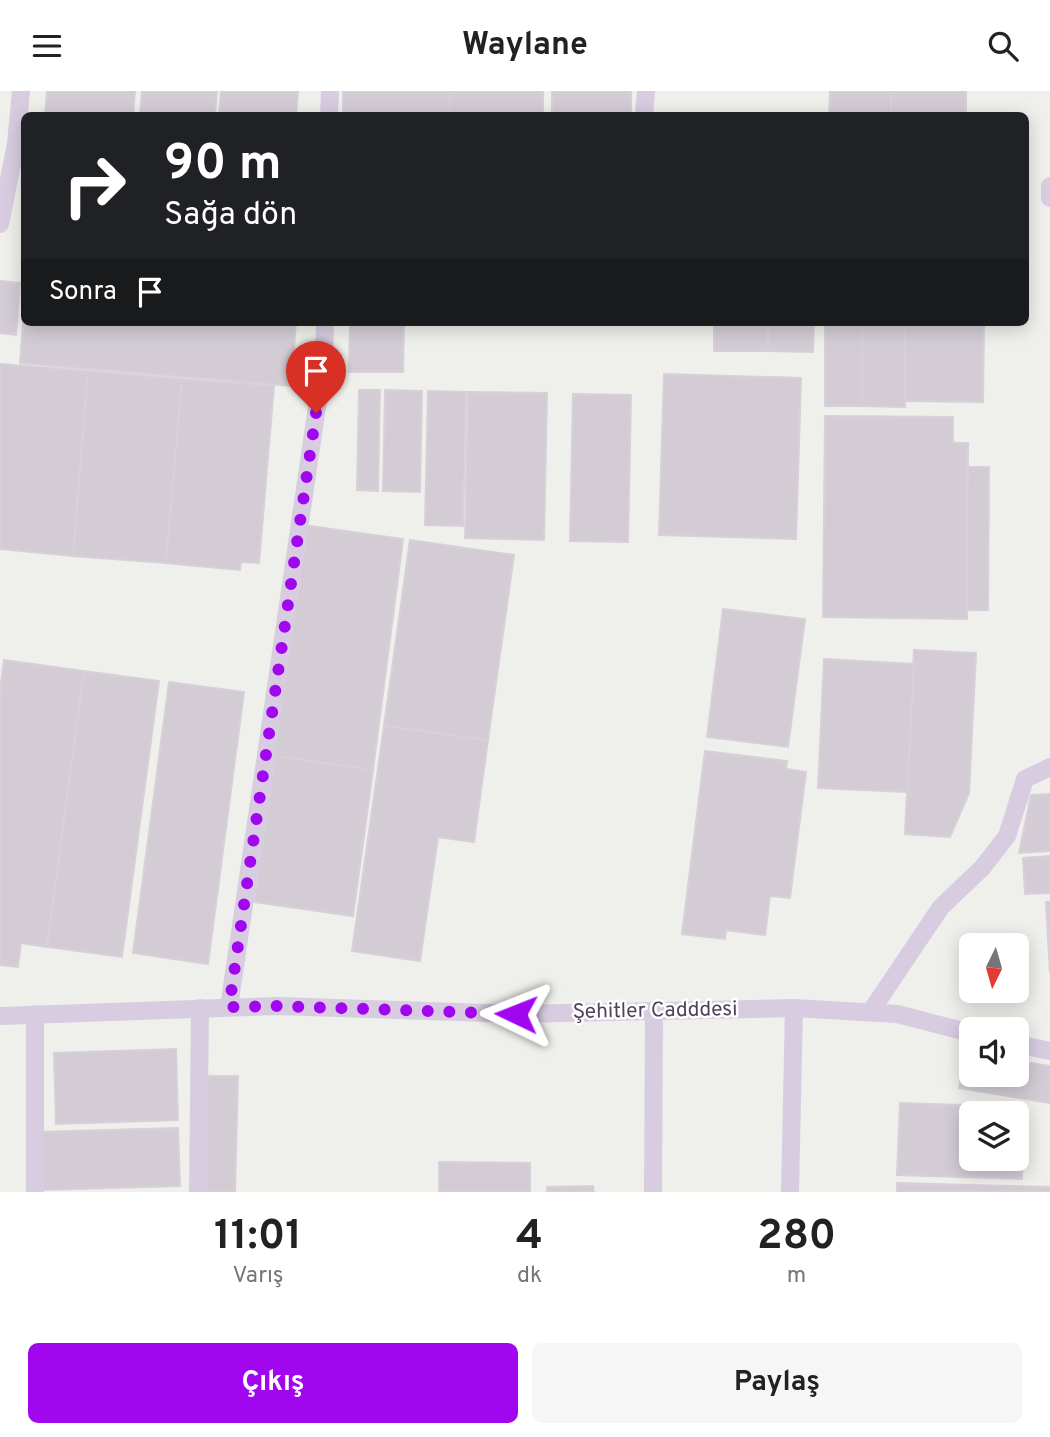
<!DOCTYPE html>
<html lang="tr">
<meta charset="utf-8">
<style>
body{margin:0;font-family:Overpass,sans-serif;background:#f6f6f6;color:#222;height:100vh;display:flex;flex-direction:column;font-size:26px;white-space:nowrap}
*{box-sizing:border-box;margin:0}
p{font-size:23px;color:#767676}
.icon{flex:none;width:38px;height:38px;fill:none;stroke:currentColor;stroke-width:2;stroke-linecap:round;stroke-linejoin:round}
.map{position:relative;height:1101px;overflow:hidden}
.side{display:flex;flex-direction:column;background:#fff;flex:1}
.side>*{flex:none}
.top-card{position:absolute;left:21px;top:21px;width:1008px;height:214px;border-radius:10px;box-shadow:0 4px 18px #0003;background:#202124;color:#fff;overflow:hidden}
.needle{width:46px;rotate:185deg}
.tools{position:absolute;left:959px;top:842px;display:grid;gap:14px}
.tools a{display:grid;place-items:center;width:70px;height:70px;border-radius:10px;background:#fff;box-shadow:0 4px 18px #0003;font-size:35px}
.pin{position:absolute;display:grid;place-items:center;width:60px;height:60px;color:#fff;margin:-72px -30px;border-radius:50% 50% 50% 0;rotate:-45deg;box-shadow:0 0 7px #0007}
.pin .icon{rotate:45deg}
.me{position:absolute;width:77px;margin:-38px;rotate:272deg;stroke-linejoin:round;filter:drop-shadow(0 0 5px #0008)}
.turn{display:flex;align-items:center;gap:24px;height:147px;padding:0 28px;font-size:32px}
.turn .icon{width:91px;height:91px;stroke-width:2.5}
.turn b{display:block;font-size:49px;line-height:60px}
.then{display:flex;align-items:center;height:66px;padding:0 28px;background:#0003;gap:14px;font-size:26px}
.eta{display:flex;justify-content:space-evenly;align-items:center;height:119px;text-align:center}
.eta b{font-size:42px;font-weight:700;line-height:49px}
.cta{display:flex;gap:14px;margin-top:auto;padding:14px 28px}
.cta a{flex:1;height:80px;border-radius:10px;background:#a107ef;color:#fff;font-size:28px;font-weight:700;line-height:80px;text-align:center}
.cta a+a{background:#f6f6f6;color:#222}
header{display:flex;justify-content:space-between;align-items:center;height:91px;padding:0 28px;background:#fff;font-size:32px;font-weight:700}
.map>svg:first-child{display:block}
.building{fill:#d3ccd5;stroke:#d7d0d9;stroke-width:2;fill-rule:evenodd}
.lines{fill:none;stroke-linecap:round;stroke-linejoin:round}
.minor{stroke:#d8cce1;stroke-width:18}
.route{stroke:#a107ef;stroke-width:12;stroke-dasharray:0 21.6}
.labels{text-anchor:middle;dominant-baseline:central;stroke-width:5;stroke-linejoin:round;paint-order:stroke}
.street-label{font-size:21px;fill:#51435c;stroke:#fff}
</style>
<header><svg class="icon" aria-label="menu" viewBox="0 0 24 24"><path d="M4 6h16M4 12h16M4 18h16"/></svg>Waylane<svg class="icon" aria-label="search" viewBox="0 0 24 24"><circle cx="10" cy="10" r="6"/><path d="M15 15l6 6"/></svg></header>
<div class="map">
<svg width="1050" height="1101" viewBox="0 0 1050 1101">
<rect width="100%" height="100%" fill="#eff0ec"/>
<!-- building -->
<g class="building">
<path d="M47 0H135L133 24H45Z"/>
<path d="M142 0H217L215 24H140Z"/>
<path d="M221 0H298L296 24H219Z"/>
<rect x="343" y="0" width="107" height="24"/>
<rect x="450" y="0" width="93" height="24"/>
<rect x="552" y="0" width="79" height="24"/>
<path d="M830 0H891V24H829Z"/>
<rect x="891" y="0" width="75" height="24"/>
<path d="M0 190 20 192 16 244 0 242Z"/>
<path d="M24 219V231H296L291 295 20 272Z"/>
<path d="M350 231H404L403 281H349Z"/>
<rect x="714" y="231" width="54" height="29"/>
<path d="M768 231H814L813 261 768 260Z"/>
<rect x="825" y="231" width="37" height="84"/>
<path d="M862 231H905V316L862 315Z"/>
<path d="M905 231H984L983 311 905 310Z"/>
<path d="M0 273 88 280 73 465 0 458Z"/>
<path d="M88 280 182 288 166 472 73 465Z"/>
<path d="M664 283 801 287 796 448 659 444Z"/>
<path d="M182 288 274 295 259 472 241 471 240 479 166 472Z"/>
<path d="M359 299H380L378 400 357 399Z"/>
<path d="M385 299 422 300 420 401 383 400Z"/>
<path d="M428 300 466 301 463 435 425 434Z"/>
<path d="M468 301 547 302 544 449 465 447Z"/>
<path d="M573 303 631 304 628 451 570 450Z"/>
<path d="M825 325 953 326V352H968L967 528 823 526Z"/>
<path d="M968 376H989L988 519H967Z"/>
<path d="M303 434 403 448 373 679 275 665Z"/>
<path d="M410 449 514 464 488 649 384 635Z"/>
<path d="M723 518 805 528 788 656 707 646Z"/>
<path d="M914 559 976 562 969 702 950 746 905 743Z"/>
<path d="M824 568 914 573 907 701 818 697Z"/>
<path d="M4 569 84 580 47 856 21 852 18 876 0 874V599Z"/>
<path d="M84 580 159 590 122 866 47 856Z"/>
<path d="M169 591 244 601 208 873 133 862Z"/>
<path d="M384 635 488 649 474 751 438 746 420 870 352 860Z"/>
<path d="M705 660 787 670 786 678 806 681 790 807 770 805 765 844 726 839 725 848 682 843Z"/>
<path d="M275 665 373 679 353 825 254 811Z"/>
<path d="M1050 703V760L1019 762 1031 704Z"/>
<path d="M1050 765V802L1025 803 1023 767Z"/>
<path d="M1046 811H1050V882Z"/>
<path d="M176 958 178 1029 56 1033 54 962Z"/>
<path d="M965 961 971 962V984H1017V970L1050 975V1012L959 997Z"/>
<path d="M203 985H238L235 1101H199Z"/>
<path d="M900 1012 1025 1016 1022 1088 897 1084ZM971 1022H1017V1068H971Z"/>
<path d="M178 1037 180 1095 39 1099 37 1041Z"/>
<path d="M439 1071 530 1072V1101H439Z"/>
<path d="M897 1092 1050 1096V1101H897Z"/>
<path d="M593 1095 594 1101H547V1096Z"/>
</g>
<g class="lines">
<!-- minor -->
<g class="minor">
<path d="M329 24 330 0"/>
<path d="M644 24 646 0"/>
<path d="M1050 95V107"/>
<path d="M0 133 16 53 21 0"/>
<path d="M229 916 324 268 325 231"/>
<path d="M871 920 941 816 982 777 1007 745 1025 688 1050 676"/>
<path d="M35 923V1101"/>
<path d="M0 925 278 915 516 923 794 917 897 923 971 942"/>
<path d="M1017 953 1050 960"/>
<path d="M198 1101 200 917"/>
<path d="M653 1101 654 921"/>
<path d="M790 1101 794 917"/>
</g>
</g>
<g class="lines">
<!-- route -->
<path class="route" d="M316 322 229 916 278 915 516 923"/>
</g>
<g class="labels">
<!-- street labels -->
<g class="street-label">
<text transform="translate(655 920) rotate(-1)">Şehitler Cadddesi</text>
</g>
</g>
</svg>
<div class="tools">
<a><svg class="needle" viewBox="-14 -14 28 28"><path d="M0-13l5 13h-10z" fill="#e53935"/><path d="M0 13l5-13h-10z" fill="#767676"/></svg></a>
<a><svg class="icon" aria-label="sound" viewBox="0 0 24 24"><path d="M4 9h4l5-4v14l-5-4H4zM17 9q2 3 0 6"/></svg></a>
<a><svg class="icon" aria-label="layers" viewBox="0 0 24 24"><path d="M12 4l9 5-9 5-9-5zM3 14l9 5 9-5"/></svg></a>
</div>
<div class="pin" style="left:316px;top:322px;background:#d93025"><svg class="icon" aria-label="arrive" viewBox="0 0 24 24"><path d="M6 21V4h12l-3 4 3 4H6"/></svg></div>
<svg class="me" style="left:516px;top:923px" viewBox="-20 -20 40 40"><path d="M0-17L14 15 0 8-14 15z" fill="#a107ef" stroke="#fff" stroke-width="4"/></svg>
<div class="top-card">
<div class="turn"><svg class="icon" aria-label="right" viewBox="0 0 24 24"><path d="M7 20v-9h11M14 6l5 5-5 5"/></svg><div><b>90 m</b>Sağa dön</div></div>
<div class="then">Sonra<svg class="icon" aria-label="arrive" viewBox="0 0 24 24"><path d="M6 21V4h12l-3 4 3 4H6"/></svg></div>
</div>
</div>
<section class="side">
<div class="eta">
<div><b>11:01</b><p>Varış</p></div>
<div><b>4</b><p>dk</p></div>
<div><b>280</b><p>m</p></div>
</div>
<div class="cta"><a>Çıkış</a><a>Paylaş</a></div>
</section>
